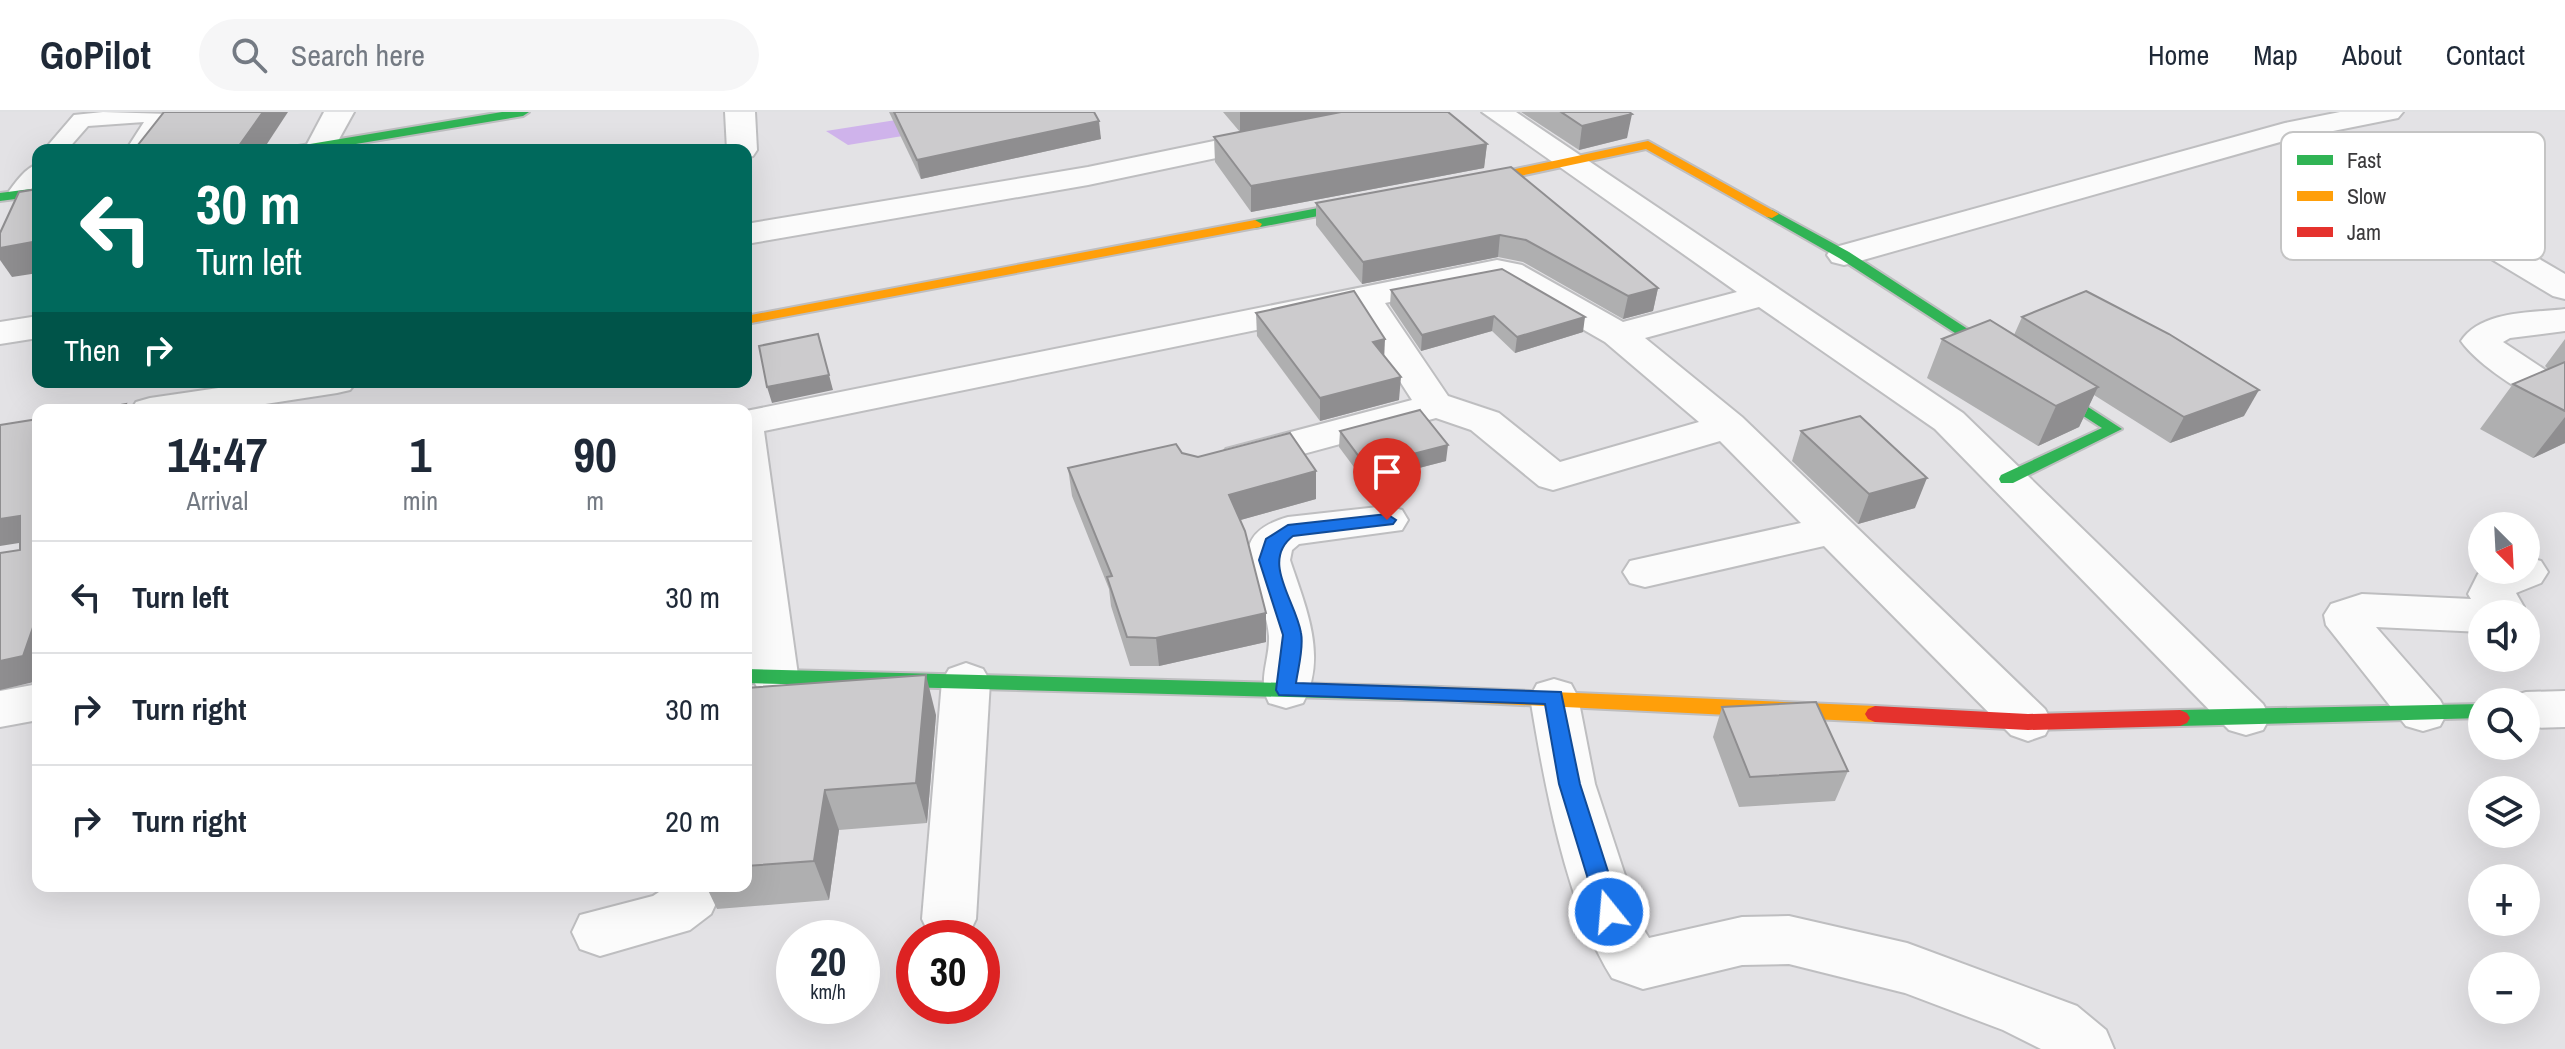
<!DOCTYPE html>
<meta charset="utf-8">
<style>
body{margin:0;font-family:"Archivo Narrow",sans-serif;background:#f6f6f7;color:#1f2937;height:100vh;display:flex;flex-direction:column;font-size:30px;white-space:nowrap}
*{box-sizing:border-box;margin:0}
p{font-size:26px;color:#747a83}
.icon{flex:none;width:44px;height:44px;fill:none;stroke:currentColor;stroke-width:2;stroke-linecap:round;stroke-linejoin:round}
.map{position:relative;flex:1;overflow:hidden}
.details{position:absolute;left:32px;top:292px;width:720px;height:488px;display:flex;flex-direction:column;background:#fff;border-radius:16px;box-shadow:0 8px 32px #0002}
.details>*{flex:none}
.banner{position:absolute;left:32px;top:32px;width:720px;height:244px;border-radius:16px;box-shadow:0 8px 32px #0002;background:#00695c;color:#fff;overflow:hidden}
.needle{width:52px;rotate:156deg}
.controls{position:absolute;left:2468px;top:400px;display:grid;gap:16px}
.controls a{display:grid;place-items:center;width:72px;height:72px;border-radius:50%;background:#fff;box-shadow:0 8px 32px #0002;font-size:40px}
.speed{position:absolute;left:776px;top:808px;display:flex;gap:16px;font-size:40px;font-weight:700;text-align:center}
.speed>*{display:grid;place-content:center;width:104px;height:104px;border-radius:50%;background:#fff;box-shadow:0 8px 32px #0002;line-height:1}
.speed small{font-size:20px;font-weight:400}
.speed .limit{border:12px solid #d22;background:#fff;color:#111}
.pin{position:absolute;display:grid;place-items:center;width:68px;height:68px;color:#fff;margin:-82px -34px;border-radius:50% 50% 50% 0;rotate:-45deg;box-shadow:0 0 8px #0007}
.pin .icon{rotate:45deg}
.me{position:absolute;width:88px;margin:-44px;rotate:343deg;stroke-linejoin:round;filter:drop-shadow(0 0 6px #0008)}
.turn{display:flex;align-items:center;gap:28px;height:168px;padding:0 32px;font-size:36px}
.turn .icon{width:104px;height:104px;stroke-width:2.5}
.turn b{display:block;font-size:56px;line-height:68px}
.then{display:flex;align-items:center;height:76px;padding:0 32px;background:#0003;gap:16px;font-size:30px}
.eta{display:flex;justify-content:space-evenly;align-items:center;height:136px;text-align:center}
.eta b{font-size:48px;font-weight:800;line-height:56px}
ul{padding:0;list-style:none}
li{display:flex;align-items:center;gap:24px;height:112px;padding:0 32px;border-top:2px solid #e0e1e3}
li div{flex:1}
li b{display:block;font-size:30px}
li em{font-style:normal}
header{display:flex;align-items:center;gap:48px;box-sizing:border-box;height:112px;padding:0 40px;background:#fff;border-bottom:2px solid #e0e1e3}
header strong{font-size:38px}
nav{display:flex;gap:44px;margin-inline-start:auto;font-size:28px}
.search{width:560px;height:72px;background:#f6f6f7;display:flex;align-items:center;gap:20px;box-sizing:border-box;padding:0 28px;border-radius:44px;color:#747a83;font-size:30px}
.map>svg:first-child{display:block}
.water{fill:#cfb3eb}
.lines{fill:none;stroke-linecap:round;stroke-linejoin:round}
.lane-casing{stroke:#bebec0;stroke-width:4}
.street-casing{stroke:#bebec0;stroke-width:4}
.fast-casing{stroke:#bebec0;stroke-width:4}
.slow-casing{stroke:#bebec0;stroke-width:4}
.jam-casing{stroke:#bebec0;stroke-width:4}
.lane{fill:#fbfbfb;fill-rule:evenodd}
.street{fill:#fbfbfb;fill-rule:evenodd}
.fast{fill:#30b455;fill-rule:evenodd}
.slow{fill:#ff9f0a;fill-rule:evenodd}
.jam{fill:#e5322d;fill-rule:evenodd}
.wall{fill:#afafb0}
.shaded-wall{fill:#8f8e90}
.building{fill:#cccbcd;stroke:#8f8e90;stroke-width:2}
.route{fill:#1a73e8;stroke:#114b97;stroke-width:2}
.key{fill:#fff;stroke:#c4c4c4;stroke-width:2}
.key-label{font-size:22px;fill:#3a393b}
</style>
<header>
<strong>GoPilot</strong>
<div class="search"><svg class="icon" aria-label="search" viewBox="0 0 24 24"><circle cx="10" cy="10" r="6"/><path d="M15 15l6 6"/></svg>Search here</div>
<nav><a>Home</a><a>Map</a><a>About</a><a>Contact</a></nav>
</header>
<div class="map">
<svg width="2565" height="937" viewBox="0 0 2565 937">
<rect width="100%" height="100%" fill="#e3e2e5"/>
<!-- water -->
<path class="water" d="M947 0H1048L848 33 826 19Z"/>
<g class="lines">
<defs>
<g id="lane">
<path d="M103 0 170 2 148 38H126L144 10 88 14 67 38H44L74 3Z"/>
<path d="M38 52V74L27 87H11L7 82C15 71 25 56 38 52Z"/>
</g>
<g id="street">
<path d="M324 0H354L333 38H309L306 34Z"/>
<path d="M725 0H755L757 38 753 44 746 46V38H727Z"/>
<path d="M1482 0H1516L1963 301 2263 592 2270 605 2263 618 2246 623 2229 618 1935 317 1759 195 1645 226 1742 305 2045 597 2052 610 2045 623 2028 629 2011 623 1824 434 1645 475 1630 471 1623 460 1630 449 1801 411 1720 329 1553 378 1539 374 1471 318 1436 306 1240 359 1226 355 1220 346 1226 337 1412 288 1354 198 764 319 798 563 791 575 774 580 757 575C735 536 746 354 746 299L1497 148 1522 153 1623 210 1737 180ZM1497 168 1605 230 1699 310 1560 350 1499 301 1448 284 1385 191Z"/>
<path d="M2340 0H2403L2398 6 2323 21 2565 162V187L2553 184 2291 27 1856 150 1844 153 1832 150 1827 143 1832 136 2285 11Z"/>
<path d="M1272 17 1283 20 1287 26 1283 32 1088 73 746 132V112L1088 55Z"/>
<path d="M2565 197V219L2510 226 2503 230 2565 271V299C2536 291 2478 254 2461 229 2482 198 2532 201 2565 197Z"/>
<path d="M38 204V226L0 232V210Z"/>
<path d="M260 270H356L350 278 337 281 227 298H131L136 290 150 286Z"/>
<path d="M1387 394 1402 398 1408 408 1402 418 1299 432 1292 438 1290 448C1305 494 1328 544 1303 591L1286 596 1269 591C1257 568 1270 548 1269 524 1266 477 1213 426 1288 405Z"/>
<path d="M2526 445 2541 449 2548 460 2541 471 2516 481 2524 495 2523 502H2482V520L2376 515 2440 588 2447 601 2440 614 2423 619 2406 614 2326 513 2324 503 2331 492 2362 482 2471 487 2468 482 2478 462 2489 458H2526Z"/>
<path d="M966 551 983 557 990 569 976 807 968 824H930L922 807 942 569 949 557Z"/>
<path d="M1554 567 1571 572 1578 585 1595 672 1642 815 1649 826 1742 805 1789 804 1907 831 2077 894 2106 918 2114 937H2041L2003 918 1905 881 1789 852 1742 853 1643 877 1612 866C1566 793 1544 670 1530 585L1537 572Z"/>
<path d="M38 572V608L0 615V579Z"/>
<path d="M2565 579V615L2526 616V590H2506L2509 585 2526 580Z"/>
<path d="M668 774H724L711 802 690 818 600 844 580 837 572 820 580 803 653 784Z"/>
</g>
<g id="fast">
<path d="M502 0H529L523 4 320 38H292L298 34Z"/>
<path d="M38 76V84L0 89V81Z"/>
<path d="M1376 85 1383 89 1381 92 1255 116 1248 112 1255 108Z"/>
<path d="M1772 98 1849 140 2122 317 2013 371H2001L1999 367 2001 363 2102 316 1839 146 1767 105 1765 102Z"/>
<path d="M746 557 1440 575 1447 577 1450 582 1447 587 1440 589 746 571Z"/>
<path d="M2482 592V606L2180 614 2173 611 2170 606 2173 601 2180 598Z"/>
</g>
<g id="slow">
<path d="M1648 29 1779 102 1772 106 1767 105 1646 37 1459 77 1453 73 1459 69Z"/>
<path d="M1255 108 1262 112 1260 115 746 212V204Z"/>
<path d="M1440 575 1875 594 1882 597 1885 602 1882 607 1875 610 1440 589 1433 587 1430 582 1433 577Z"/>
</g>
<path id="jam" d="M1875 594 2028 602 2180 598 2187 601 2190 606 2187 611 2180 614 2028 618 1875 610 1868 607 1865 602 1868 597Z"/>
</defs>
<!-- lane casing -->
<use href="#lane" class="lane-casing"/>
<!-- street casing -->
<use href="#street" class="street-casing"/>
<!-- fast casing -->
<use href="#fast" class="fast-casing"/>
<!-- slow casing -->
<use href="#slow" class="slow-casing"/>
<!-- jam casing -->
<use href="#jam" class="jam-casing"/>
<!-- lane -->
<use href="#lane" class="lane"/>
<!-- street -->
<use href="#street" class="street"/>
<!-- fast -->
<use href="#fast" class="fast"/>
<!-- slow -->
<use href="#slow" class="slow"/>
<!-- jam -->
<use href="#jam" class="jam"/>
</g>
<!-- wall -->
<g class="wall">
<path d="M889 0H1094L1101 27 921 67Z"/>
<path d="M1223 0H1448L1487 32 1484 56 1251 100 1215 50 1214 25 1240 20Z"/>
<path d="M1521 0H1629L1627 26 1579 38Z"/>
<path d="M1511 55 1658 176 1653 199 1623 207 1523 150 1498 145 1362 172 1316 113V91Z"/>
<path d="M1391 178 1583 220 1515 241 1492 219 1421 239 1390 193Z"/>
<path d="M1256 201 1384 244 1399 288 1320 309 1257 224Z"/>
<path d="M2022 205 2244 304 2170 331 2094 283 2079 315 2038 334 1927 266 1942 227 2014 223Z"/>
<path d="M2565 227V331L2533 346 2480 317 2513 272 2548 257 2545 254Z"/>
<path d="M1340 319 1446 349 1365 370 1339 335Z"/>
<path d="M1801 319 1915 396 1858 412 1792 349Z"/>
<path d="M1182 341 1316 387 1240 408 1266 501V530L1159 554H1130L1111 494 1109 477 1072 384 1068 356Z"/>
<path d="M746 576 936 603 927 711 839 718 829 788 717 797 706 774H746Z"/>
<path d="M1722 595 1848 659 1835 689 1739 695 1713 625Z"/>
</g>
<!-- shaded-wall -->
<g class="shaded-wall">
<path d="M263 0H288L263 38H236Z"/>
<path d="M1240 0H1342L1240 21Z"/>
<path d="M1632 2 1627 26 1579 38 1582 14Z"/>
<path d="M1099 9 1101 27 921 67 917 48Z"/>
<path d="M1487 32 1484 56 1251 100V74Z"/>
<path d="M1500 123 1498 145 1362 172 1363 150Z"/>
<path d="M38 129V161L12 165 0 148V136Z"/>
<path d="M1658 176 1653 199 1623 207 1628 184Z"/>
<path d="M1494 204 1492 219 1421 239 1422 223Z"/>
<path d="M1585 205 1583 220 1515 241 1517 225Z"/>
<path d="M1385 227 1384 249 1373 230Z"/>
<path d="M829 263 833 278 772 291 767 275Z"/>
<path d="M1401 265 1399 288 1320 309V286Z"/>
<path d="M2098 275 2079 315 2038 334 2056 294Z"/>
<path d="M2259 278 2244 304 2170 331 2184 305Z"/>
<path d="M2565 305V331L2533 346Z"/>
<path d="M1448 333 1446 349 1365 370 1366 354Z"/>
<path d="M1316 359V387L1230 411 1229 383Z"/>
<path d="M1927 366 1915 396 1858 412 1869 382Z"/>
<path d="M20 404 38 428 0 434V407Z"/>
<path d="M38 501V569L0 578V549Z"/>
<path d="M1266 501V530L1159 554 1156 526Z"/>
<path d="M926 563 936 603 927 711 916 671Z"/>
<path d="M825 678 839 718 829 788 814 749Z"/>
</g>
<!-- building -->
<g class="building">
<path d="M164 0H263L236 38H134Z"/>
<path d="M894 0H1094L1099 9 917 48Z"/>
<path d="M1341 0H1448L1487 32 1251 74 1214 25Z"/>
<path d="M1561 0H1629L1632 2 1582 14Z"/>
<path d="M1511 55 1658 176 1628 184 1526 128 1500 123 1363 150 1316 91Z"/>
<path d="M38 77V129L0 136V121L19 80Z"/>
<path d="M1502 157 1585 205 1517 225 1494 204 1422 223 1391 178Z"/>
<path d="M1354 179 1385 227 1373 230 1401 265 1320 286 1256 201Z"/>
<path d="M2086 179 2169 222 2259 278 2184 305 2022 205Z"/>
<path d="M1990 208 2098 275 2056 294 1942 227Z"/>
<path d="M818 222 829 263 767 275 759 234Z"/>
<path d="M2565 250V299L2513 272Z"/>
<path d="M126 292 124 298H92Z"/>
<path d="M1420 298 1448 333 1366 354 1340 319Z"/>
<path d="M1860 304 1927 366 1869 382 1801 319Z"/>
<path d="M38 307V501L23 544 0 549V441L20 438V404L0 407V313Z"/>
<path d="M1290 321 1316 359 1229 383 1245 419 1266 501 1156 526 1127 525 1107 465 1112 464 1068 356 1176 332 1182 341 1198 345Z"/>
<path d="M926 563 916 671 825 678 814 749 746 754V576Z"/>
<path d="M1816 590 1848 659 1750 665 1722 595Z"/>
</g>
<!-- route -->
<path class="route" d="M1387 402 1396 408 1393 412 1293 424C1260 449 1296 489 1301 521 1304 536 1298 556 1296 571L1561 580 1580 672 1621 800 1617 806 1609 809 1601 806 1598 800 1559 672 1545 592 1279 583 1276 578 1283 523 1259 448 1266 427 1288 413Z"/>
<!-- legend -->
<rect x="2281" y="20" width="264" height="128" rx="12" class="key"/>
<rect x="2297" y="43" width="36" height="10" fill="#30b455"/>
<rect x="2297" y="79" width="36" height="10" fill="#ff9f0a"/>
<rect x="2297" y="115" width="36" height="10" fill="#e5322d"/>
<g class="key-label">
<text x="2347" y="56">Fast</text>
<text x="2347" y="92">Slow</text>
<text x="2347" y="128">Jam</text>
</g>
</svg>
<div class="controls">
<a><svg class="needle" viewBox="-14 -14 28 28"><path d="M0-13l5 13h-10z" fill="#e53935"/><path d="M0 13l5-13h-10z" fill="#747a83"/></svg></a>
<a><svg class="icon" aria-label="sound" viewBox="0 0 24 24"><path d="M4 9h4l5-4v14l-5-4H4zM17 9q2 3 0 6"/></svg></a>
<a><svg class="icon" aria-label="search" viewBox="0 0 24 24"><circle cx="10" cy="10" r="6"/><path d="M15 15l6 6"/></svg></a>
<a><svg class="icon" aria-label="layers" viewBox="0 0 24 24"><path d="M12 4l9 5-9 5-9-5zM3 14l9 5 9-5"/></svg></a>
<a>+</a>
<a>−</a>
</div>
<div class="speed"><div>20<small>km/h</small></div><div class="limit">30</div></div>
<div class="pin" style="left:1387px;top:408px;background:#d93025"><svg class="icon" aria-label="arrive" viewBox="0 0 24 24"><path d="M6 21V4h12l-3 4 3 4H6"/></svg></div>
<svg class="me" style="left:1609px;top:800px" viewBox="-20 -20 40 40"><circle r="17" fill="#1a73e8" stroke="#fff" stroke-width="3"/><path d="M0-11L8 9 0 5-8 9z" fill="#fff"/></svg>
<div class="banner">
<div class="turn"><svg class="icon" aria-label="left" viewBox="0 0 24 24"><path d="M17 20v-9H6M10 6l-5 5 5 5"/></svg><div><b>30 m</b>Turn left</div></div>
<div class="then">Then<svg class="icon" aria-label="right" viewBox="0 0 24 24"><path d="M7 20v-9h11M14 6l5 5-5 5"/></svg></div>
</div>
<section class="details">
<div class="eta">
<div><b>14:47</b><p>Arrival</p></div>
<div><b>1</b><p>min</p></div>
<div><b>90</b><p>m</p></div>
</div>
<ul>
<li><svg class="icon" aria-label="left" viewBox="0 0 24 24"><path d="M17 20v-9H6M10 6l-5 5 5 5"/></svg><div><b>Turn left</b></div><em>30 m</em></li>
<li><svg class="icon" aria-label="right" viewBox="0 0 24 24"><path d="M7 20v-9h11M14 6l5 5-5 5"/></svg><div><b>Turn right</b></div><em>30 m</em></li>
<li><svg class="icon" aria-label="right" viewBox="0 0 24 24"><path d="M7 20v-9h11M14 6l5 5-5 5"/></svg><div><b>Turn right</b></div><em>20 m</em></li>
</ul>
</section>
</div>
